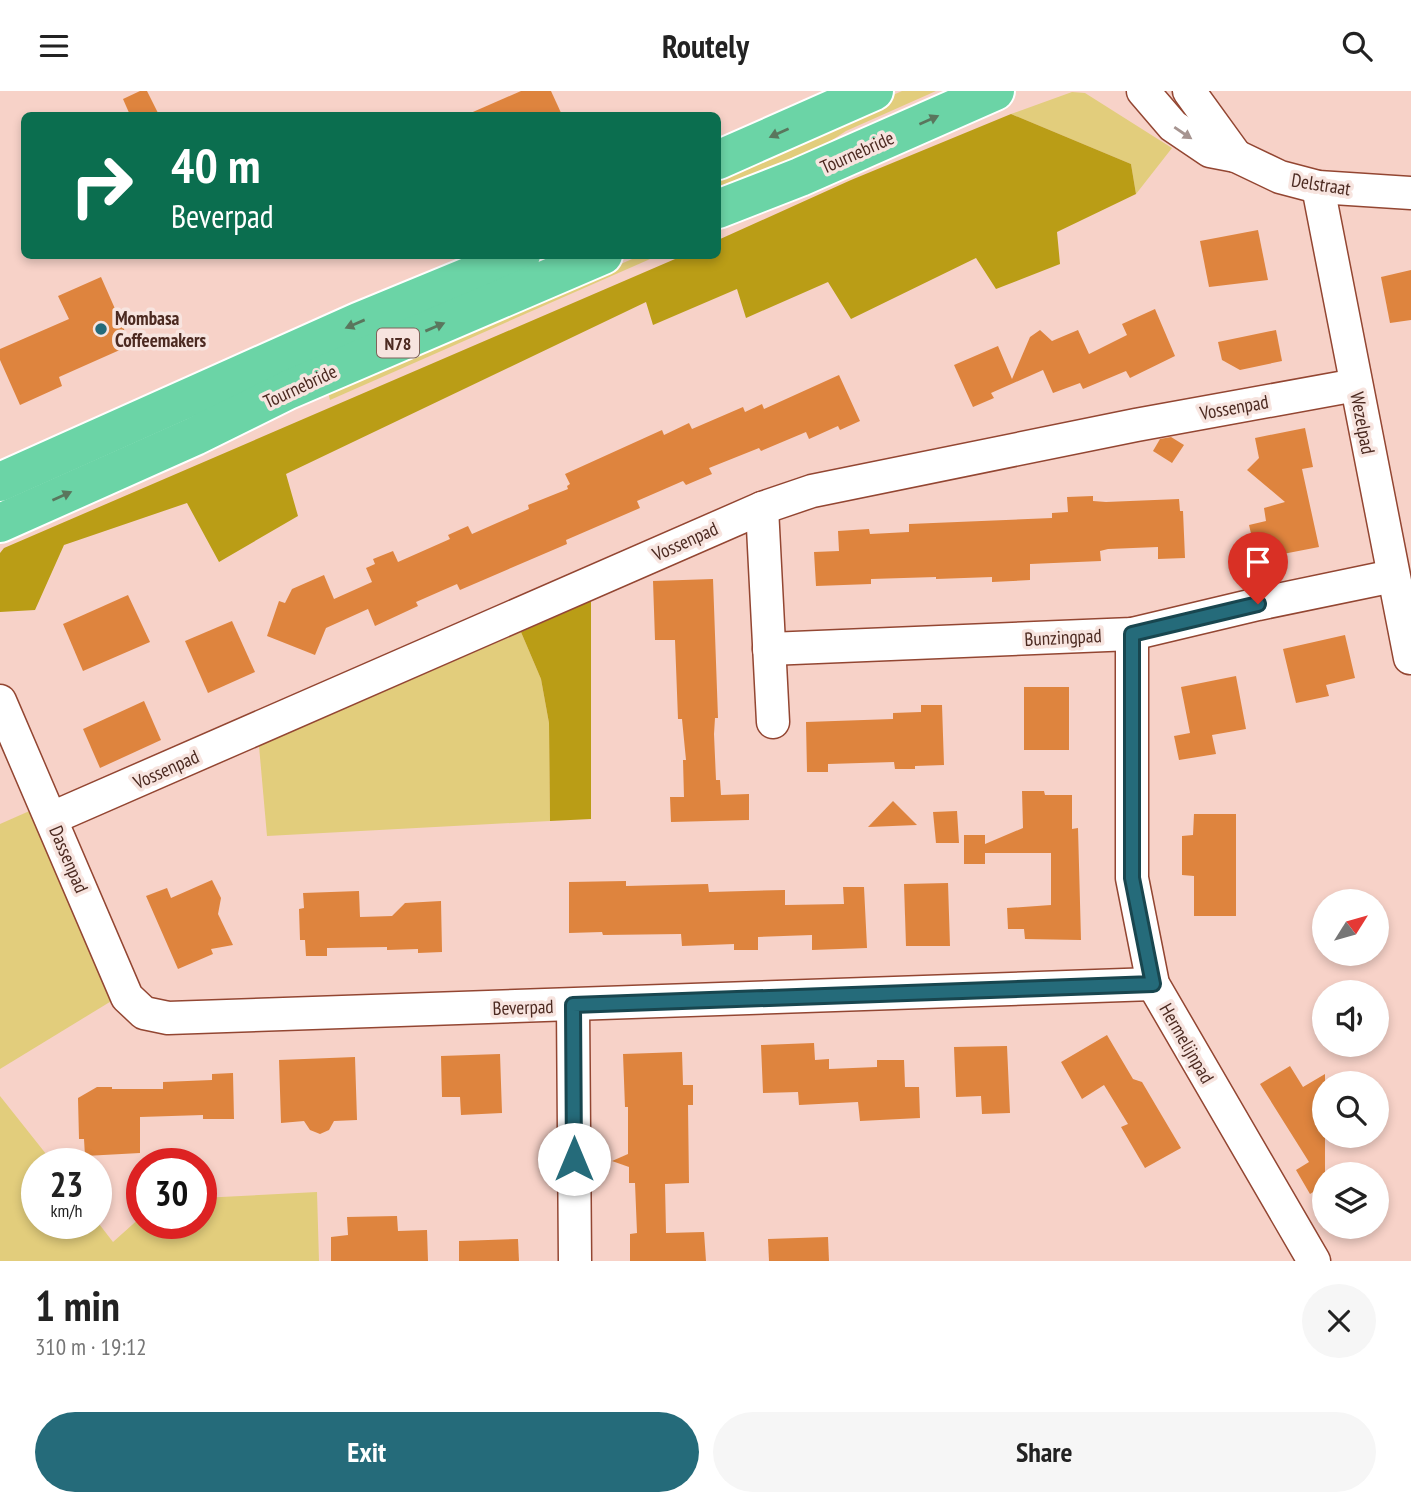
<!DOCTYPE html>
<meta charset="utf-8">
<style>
body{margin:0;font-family:"PT Sans Narrow",sans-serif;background:#f6f6f6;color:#222;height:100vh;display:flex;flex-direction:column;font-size:26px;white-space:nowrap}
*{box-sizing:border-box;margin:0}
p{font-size:23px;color:#767676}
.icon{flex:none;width:38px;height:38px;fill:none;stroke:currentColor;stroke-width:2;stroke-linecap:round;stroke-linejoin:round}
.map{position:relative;height:1170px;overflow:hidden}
.drawer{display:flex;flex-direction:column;background:#fff;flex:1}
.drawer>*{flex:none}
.banner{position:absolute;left:21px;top:21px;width:700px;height:147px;border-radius:10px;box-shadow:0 4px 10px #0003;background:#0b6e4f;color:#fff;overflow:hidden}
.needle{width:46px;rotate:53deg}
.controls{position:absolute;left:1312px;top:798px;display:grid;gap:14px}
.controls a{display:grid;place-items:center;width:77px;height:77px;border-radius:50%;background:#fff;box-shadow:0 4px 10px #0003;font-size:35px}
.speed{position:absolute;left:21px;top:1057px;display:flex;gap:14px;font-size:35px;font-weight:700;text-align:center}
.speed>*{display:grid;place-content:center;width:91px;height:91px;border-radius:50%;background:#fff;box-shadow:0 4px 10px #0003;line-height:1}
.speed small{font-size:18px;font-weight:400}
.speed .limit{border:10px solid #d22;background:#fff;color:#111}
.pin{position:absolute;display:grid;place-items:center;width:60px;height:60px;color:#fff;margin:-72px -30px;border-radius:50% 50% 50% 0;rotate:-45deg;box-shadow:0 0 7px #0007}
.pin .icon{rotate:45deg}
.me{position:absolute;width:77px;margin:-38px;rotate:0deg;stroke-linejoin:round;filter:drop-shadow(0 0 5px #0008)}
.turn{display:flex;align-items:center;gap:24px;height:147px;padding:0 35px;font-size:32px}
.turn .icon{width:91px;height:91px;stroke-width:2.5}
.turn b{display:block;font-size:49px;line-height:60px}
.round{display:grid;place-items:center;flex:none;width:74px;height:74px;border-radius:37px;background:#f6f6f6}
.headline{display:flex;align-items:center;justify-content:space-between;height:119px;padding:0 35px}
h1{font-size:42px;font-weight:800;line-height:52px}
.action{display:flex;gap:14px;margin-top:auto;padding:14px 35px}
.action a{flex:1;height:80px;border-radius:42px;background:#256b7a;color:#fff;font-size:28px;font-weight:800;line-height:80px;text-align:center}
.action a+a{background:#f6f6f6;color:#222}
header{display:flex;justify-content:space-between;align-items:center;height:91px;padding:0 35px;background:#fff;font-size:32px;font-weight:800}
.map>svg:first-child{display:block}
.green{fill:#e2cd7c}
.forest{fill:#ba9d16}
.building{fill:#de843e}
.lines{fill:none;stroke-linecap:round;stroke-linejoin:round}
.minor-casing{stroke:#934632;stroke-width:35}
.primary-casing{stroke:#fff;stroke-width:42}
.minor{stroke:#fff;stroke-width:32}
.primary{stroke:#6bd4a6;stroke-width:38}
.oneway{fill:#5a765d}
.oneway2{fill:#a69490}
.route-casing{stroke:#18464f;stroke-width:18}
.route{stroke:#256b7a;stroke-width:12}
.poi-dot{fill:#256b7a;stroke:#f7e4df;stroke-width:2.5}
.labels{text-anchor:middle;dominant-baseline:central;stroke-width:7;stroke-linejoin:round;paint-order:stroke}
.shield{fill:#f7e4df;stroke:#7f625a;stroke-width:2}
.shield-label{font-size:18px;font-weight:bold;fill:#4c2a21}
.street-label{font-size:19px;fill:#4c2a21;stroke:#f7e4df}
.poi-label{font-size:19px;font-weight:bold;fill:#4c2a21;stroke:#f7e4df;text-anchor:start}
</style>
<header><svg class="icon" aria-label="menu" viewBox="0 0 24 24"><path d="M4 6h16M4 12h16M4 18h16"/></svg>Routely<svg class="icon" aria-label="search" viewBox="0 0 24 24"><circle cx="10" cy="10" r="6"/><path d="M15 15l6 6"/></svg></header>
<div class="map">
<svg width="1411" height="1170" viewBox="0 0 1411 1170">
<rect width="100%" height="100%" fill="#f7d2c8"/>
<!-- green -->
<g class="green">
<path d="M902 0H936L846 40 779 84 718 108V81Z"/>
<path d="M1072 1 1085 2 1172 57 1136 103 1131 73 1011 23Z"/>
<path d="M639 165H657L330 309 328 301Z"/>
<path d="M521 541 541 588 549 632 550 730 267 745 259 655Z"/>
<path d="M34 718 118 906 0 978V733Z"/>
<path d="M0 1005 54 1073H37V1132H96V1129L113 1151 142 1125V1132H201V1107L317 1101 319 1170H0Z"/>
</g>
<!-- forest -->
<g class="forest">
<path d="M1011 23 1131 73 1136 103 1057 141 1060 173 996 198 976 167 851 228 828 191 746 227 737 198 653 234 646 211 286 383 298 425 219 471 187 412 64 454 35 519 0 521V462L4 457 682 165 718 164V149L851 89Z"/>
<path d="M591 510V728L550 730 549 632 541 588 521 541Z"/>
</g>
<!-- building -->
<g class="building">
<path d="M140 0H147L159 24H130L123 8Z"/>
<path d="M521 0H551L562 24H466Z"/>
<path d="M1258 139 1268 189 1209 196 1200 150Z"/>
<path d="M1411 179V229L1390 232 1381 186Z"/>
<path d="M101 186 131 254 59 286 62 295 20 314 0 269V258L69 228 58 205Z"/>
<path d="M1155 218 1175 265 1130 287 1126 280 1083 298 1080 292 1053 302 1043 279 991 302 994 307 973 316 954 274 998 255 1012 288 1030 246 1040 239 1052 250 1078 239 1089 263 1127 244 1122 233Z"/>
<path d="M1276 239 1282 270 1240 279 1222 269 1218 251Z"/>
<path d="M839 284 860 330 840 339 838 335 809 348 806 341 761 360 759 357 709 377 712 383 686 394 683 390 637 410 640 417 566 449 567 453 460 499 457 493 416 511 418 515 375 535 368 518 326 537 315 564 267 545 279 510 285 512 292 498 324 484 334 508 372 491 366 477 375 473 373 468 393 460 398 471 450 448 448 444 468 435 472 443 529 418 528 414 568 398 567 395 570 393 565 383 662 339 664 344 689 332 692 338 743 316 745 321 762 313 764 318Z"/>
<path d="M1305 337 1313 376 1302 378 1319 456 1257 468 1249 434 1266 430 1264 417 1285 411 1247 379 1259 367 1255 347Z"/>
<path d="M1171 346 1184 354 1172 372 1153 360 1160 348Z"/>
<path d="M1093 405V410L1106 411 1179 408 1180 420H1183L1185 467 1158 468V456L1108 458 1100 460 1101 470 1030 473V489L992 491V486L936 488V486L871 488V493L816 495 814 461 839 460 838 440 869 438 870 443 909 441V433L1052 427V422L1068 421 1067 406Z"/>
<path d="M713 488 718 627H715L714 643 716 689H720L721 704 749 703V729L671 731 670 706H684L683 669H686L682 628H678L675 549H655L653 490Z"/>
<path d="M128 504 150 551 83 580 63 533Z"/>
<path d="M232 530 255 581 208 602 185 550Z"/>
<path d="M1345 544 1355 587 1326 594 1329 605 1296 612 1283 558Z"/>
<path d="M1236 585 1246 638 1212 644 1216 663 1179 669 1174 645 1190 642 1181 596Z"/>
<rect x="1024" y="596" width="45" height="63"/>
<path d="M144 610 161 649 100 677 83 638Z"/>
<path d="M921 614H942L944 674 915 675V678H895L894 671 828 673V681H807L806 631 893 628V622L921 621Z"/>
<path d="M1022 700H1044L1045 704H1072V738L1078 737 1081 849 1025 848 1024 838H1008L1007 817 1051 814V762H985V773H964V744H985V753L1023 737Z"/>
<path d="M893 710 917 734 868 736Z"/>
<path d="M957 720 959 752H936L933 721Z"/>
<path d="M1194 723H1236V825H1194V785L1182 784V745L1193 744Z"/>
<path d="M212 789 221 807 218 823 233 854 211 858 213 863 178 878 146 805 167 797 171 807Z"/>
<path d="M626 790V795L708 793 709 801 785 799V814L844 813 843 796H864L867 857 812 859V844L758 846V859H734V853L682 855 681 843 603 844 602 841 569 842V791Z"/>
<path d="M948 792 950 855H906L904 793Z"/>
<path d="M359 800 360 826 392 825 405 812 441 810 442 861 418 862V858L387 859V856L327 857V865H306L305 849H300L299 818 304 817 303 802Z"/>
<path d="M1107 944 1133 988 1142 991 1181 1057 1145 1077 1121 1036 1128 1033 1104 994 1082 1008 1061 971Z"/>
<path d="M814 952 815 969 829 968V978L877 976V969H904L905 996H919L920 1027 860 1030 858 1011 799 1014 798 1001 763 1002 761 954Z"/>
<path d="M1007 955 1010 1022 982 1023 981 1005 956 1006 954 956Z"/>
<path d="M682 961 683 994H693V1014H688L689 1092 665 1093 666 1142 704 1141 706 1170H630V1143L637 1142 635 1092H629V1076L612 1070 628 1063V1016H625L623 963Z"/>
<path d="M500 963 502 1022 461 1024 460 1006H442L441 965Z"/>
<path d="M355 966 357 1029 334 1030 329 1039 320 1043 310 1039 304 1030 281 1032 279 969Z"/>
<path d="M1290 975 1303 996 1325 983V1098L1323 1095 1310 1103 1296 1079 1309 1071 1260 993Z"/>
<path d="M233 982 234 1028H203V1024L140 1026V1062L85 1065 84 1048H79L78 1007 97 996H112V998H163V991L212 989V983Z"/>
<path d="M397 1125 398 1140 427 1139 428 1170H331V1146L348 1144 347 1126Z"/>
<path d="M828 1146 829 1170H769L768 1148Z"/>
<path d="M518 1148 519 1170H459V1150Z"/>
</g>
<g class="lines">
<defs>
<g id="minor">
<path d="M1143 0 1173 35 1210 60 1236 65 1280 86 1318 96 1411 102"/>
<path d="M1189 0 1236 65"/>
<path d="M1318 96 1410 567"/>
<path d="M762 417 773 631"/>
<path d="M1132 543V787L1153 893 1314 1170"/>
<path d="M769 558 1132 543 1258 513 1393 485"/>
<path d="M0 610 127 906 144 922 168 927 1153 893"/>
<path d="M52 727 762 417 812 400 1136 334 1356 294"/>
<path d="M573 914 575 1170"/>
</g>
<g id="primary">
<path d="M718 69 874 0"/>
<path d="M718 118 800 86 995 0"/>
<path d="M0 391 358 231 521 164"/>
<path d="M0 432 195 345 288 299 603 164"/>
</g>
</defs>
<!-- minor casing -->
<use href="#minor" class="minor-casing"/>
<!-- primary casing -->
<use href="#primary" class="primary-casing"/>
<!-- minor -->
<use href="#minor" class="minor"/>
<!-- primary -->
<use href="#primary" class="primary"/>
</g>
<!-- one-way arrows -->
<defs><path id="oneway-solid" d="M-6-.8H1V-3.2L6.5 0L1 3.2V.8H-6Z" transform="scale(1.75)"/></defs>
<g class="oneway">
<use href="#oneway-solid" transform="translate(929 29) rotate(-24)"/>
<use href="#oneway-solid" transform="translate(779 42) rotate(156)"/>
<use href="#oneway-solid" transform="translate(355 233) rotate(157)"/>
<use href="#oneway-solid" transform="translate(435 236) rotate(-23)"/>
<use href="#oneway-solid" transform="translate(62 405) rotate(-24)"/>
</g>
<use class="oneway2" href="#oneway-solid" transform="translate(1183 42) rotate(34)"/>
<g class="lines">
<defs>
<path id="route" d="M574 1068 573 914 1153 893 1132 787V543L1258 513"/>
</defs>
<!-- route casing -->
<use href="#route" class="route-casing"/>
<!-- route -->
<use href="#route" class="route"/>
</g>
<!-- markers -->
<circle class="poi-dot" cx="101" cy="238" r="7"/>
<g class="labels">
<!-- shield labels -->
<rect class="shield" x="377" y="237.5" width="42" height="29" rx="5"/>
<g class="shield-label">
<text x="398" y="252">N78</text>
</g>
<!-- street labels -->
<g class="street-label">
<text transform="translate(857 61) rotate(-24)">Tournebride</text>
<text transform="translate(1321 93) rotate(9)">Delstraat</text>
<text transform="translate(300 295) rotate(-25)">Tournebride</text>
<text transform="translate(1234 316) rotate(-10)">Vossenpad</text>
<text transform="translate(1363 332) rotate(79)">Wezelpad</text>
<text transform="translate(685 450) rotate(-24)">Vossenpad</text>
<text transform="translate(1063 546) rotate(-3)">Bunzingpad</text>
<text transform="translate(166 678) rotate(-24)">Vossenpad</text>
<text transform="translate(69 768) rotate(67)">Dassenpad</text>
<text transform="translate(523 916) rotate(-2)">Beverpad</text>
<text transform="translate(1187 952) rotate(60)">Hermelijnpad</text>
</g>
<!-- poi labels -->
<g class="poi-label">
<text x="115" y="227">Mombasa<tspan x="115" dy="22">Coffeemakers</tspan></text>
</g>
</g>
</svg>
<div class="controls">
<a><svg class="needle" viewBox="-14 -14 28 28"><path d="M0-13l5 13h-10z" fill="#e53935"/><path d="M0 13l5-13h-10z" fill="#767676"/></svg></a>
<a><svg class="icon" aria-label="sound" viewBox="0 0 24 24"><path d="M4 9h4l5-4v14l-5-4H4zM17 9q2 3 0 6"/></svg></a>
<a><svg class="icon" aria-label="search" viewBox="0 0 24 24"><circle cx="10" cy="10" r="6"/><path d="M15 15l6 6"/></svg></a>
<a><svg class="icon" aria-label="layers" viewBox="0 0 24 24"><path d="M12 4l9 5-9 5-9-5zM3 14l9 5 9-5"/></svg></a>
</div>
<div class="speed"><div>23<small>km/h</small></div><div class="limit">30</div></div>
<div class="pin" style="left:1258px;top:513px;background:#d93025"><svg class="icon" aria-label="arrive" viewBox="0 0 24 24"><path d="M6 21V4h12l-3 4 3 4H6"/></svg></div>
<svg class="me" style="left:574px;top:1068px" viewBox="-20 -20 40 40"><circle r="19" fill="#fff"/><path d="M0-13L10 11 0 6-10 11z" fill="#256b7a"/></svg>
<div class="banner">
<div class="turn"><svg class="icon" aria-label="right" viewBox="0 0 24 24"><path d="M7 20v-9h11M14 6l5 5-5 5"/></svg><div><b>40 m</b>Beverpad</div></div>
</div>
</div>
<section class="drawer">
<div class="headline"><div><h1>1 min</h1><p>310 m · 19:12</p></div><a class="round"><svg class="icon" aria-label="close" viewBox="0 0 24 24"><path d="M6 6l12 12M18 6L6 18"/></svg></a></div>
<div class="action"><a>Exit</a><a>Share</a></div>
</section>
